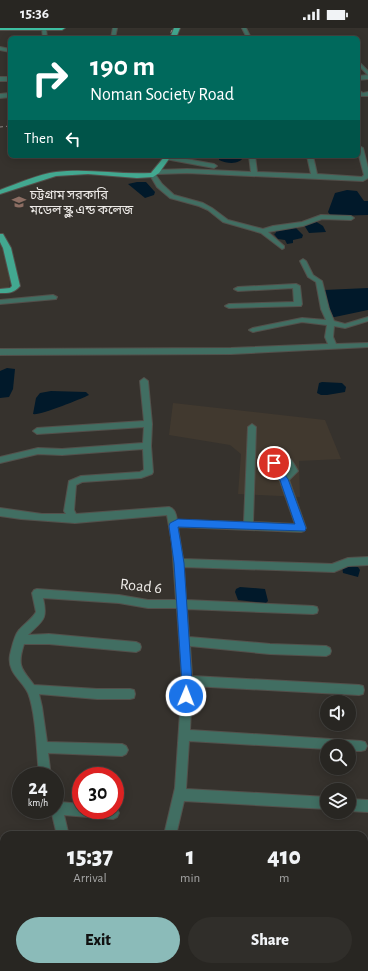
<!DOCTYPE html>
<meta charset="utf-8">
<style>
body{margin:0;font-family:"Alegreya Sans","Noto Sans Bengali",sans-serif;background:#302e2a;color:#f1f3f6;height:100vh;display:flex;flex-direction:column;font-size:15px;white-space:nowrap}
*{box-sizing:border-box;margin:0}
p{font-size:13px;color:#a5a5a5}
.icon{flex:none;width:22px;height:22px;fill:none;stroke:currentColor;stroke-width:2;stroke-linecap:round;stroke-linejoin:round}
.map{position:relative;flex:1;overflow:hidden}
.details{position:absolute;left:0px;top:803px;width:368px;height:140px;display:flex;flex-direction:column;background:#282622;border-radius:12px 12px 0 0;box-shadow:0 2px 10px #0003,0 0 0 1px #444340}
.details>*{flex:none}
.hud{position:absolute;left:8px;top:8px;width:352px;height:122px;border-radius:6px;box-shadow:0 2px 10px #0003,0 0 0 1px #444340;background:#00695c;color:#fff;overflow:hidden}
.tools{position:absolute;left:320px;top:667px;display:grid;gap:8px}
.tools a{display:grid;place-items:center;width:36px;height:36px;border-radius:50%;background:#282622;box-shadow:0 2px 10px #0003,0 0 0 1px #444340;font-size:20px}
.speed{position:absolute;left:12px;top:739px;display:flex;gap:8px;font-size:20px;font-weight:700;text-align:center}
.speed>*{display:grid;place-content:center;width:52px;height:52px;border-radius:50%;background:#282622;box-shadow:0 2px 10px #0003,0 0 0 1px #444340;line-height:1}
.speed small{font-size:10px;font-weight:400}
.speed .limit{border:6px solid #d22;background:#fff;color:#111}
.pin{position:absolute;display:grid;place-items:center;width:34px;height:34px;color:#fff;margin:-17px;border:2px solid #fff;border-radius:50%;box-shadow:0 1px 4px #0007}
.me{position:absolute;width:44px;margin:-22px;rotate:1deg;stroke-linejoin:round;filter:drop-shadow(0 0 3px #0008)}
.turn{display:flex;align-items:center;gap:14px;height:84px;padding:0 16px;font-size:18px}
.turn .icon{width:52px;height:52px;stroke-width:2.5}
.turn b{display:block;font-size:28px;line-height:34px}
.then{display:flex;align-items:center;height:38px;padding:0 16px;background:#0003;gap:8px;font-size:15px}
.eta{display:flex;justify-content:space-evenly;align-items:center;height:68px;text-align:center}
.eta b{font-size:24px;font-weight:800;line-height:28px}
.primary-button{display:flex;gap:8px;margin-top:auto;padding:8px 16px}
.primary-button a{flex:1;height:46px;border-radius:24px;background:#8bbbb9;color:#111;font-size:16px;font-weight:800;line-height:46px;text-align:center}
.primary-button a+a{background:#302e2a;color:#f1f3f6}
.status{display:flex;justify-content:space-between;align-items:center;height:28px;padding:0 20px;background:#282622;direction:ltr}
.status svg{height:11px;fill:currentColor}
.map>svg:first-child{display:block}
.built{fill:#41392f}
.water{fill:#01192a}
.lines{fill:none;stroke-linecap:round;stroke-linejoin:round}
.minor-casing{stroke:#53504b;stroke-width:2}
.major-casing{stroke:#53504b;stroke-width:2}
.highway-casing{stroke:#53504b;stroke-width:2}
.minor{fill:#416e62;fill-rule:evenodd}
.major{fill:#42a890;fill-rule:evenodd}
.highway{fill:#3ebfa2;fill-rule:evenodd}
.rail{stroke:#908c88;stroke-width:1;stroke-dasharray:3 3;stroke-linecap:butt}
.route{fill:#1a73e8;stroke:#114b97}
.labels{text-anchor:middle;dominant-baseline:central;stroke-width:3;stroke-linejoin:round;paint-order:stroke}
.far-poi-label{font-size:13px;fill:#eeebe8;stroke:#36322d;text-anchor:start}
.street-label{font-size:16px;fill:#eeebe8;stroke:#36322d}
</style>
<div class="status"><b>15:36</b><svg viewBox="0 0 49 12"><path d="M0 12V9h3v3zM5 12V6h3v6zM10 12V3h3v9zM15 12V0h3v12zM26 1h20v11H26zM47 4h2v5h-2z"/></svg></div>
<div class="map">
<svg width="368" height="943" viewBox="0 0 368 943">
<rect width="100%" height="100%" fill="#36322d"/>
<!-- built -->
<g class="built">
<path d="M0 210 11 244 9 260H0Z"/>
<path d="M173 375 325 392 341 431 299 433 300 469 238 466 241 426 230 417 169 407Z"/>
</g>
<!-- water -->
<g class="water">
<path d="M219 128H244C240 137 228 136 219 132Z"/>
<path d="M137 154H146L155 164 154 167 145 170 128 156Z"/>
<path d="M347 162 357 163 364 173H368V187L331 188 328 184 335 165Z"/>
<path d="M315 193 323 198 326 204 309 205 304 197Z"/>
<path d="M295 199 303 207 302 210 293 212V215L287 216 285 212 278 211 274 206 276 205 275 202Z"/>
<path d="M368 260V282L330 290 324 262Z"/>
<path d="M7 340 15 341 13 361 9 369 0 370V343Z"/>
<path d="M322 354 342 355 346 359 345 364 327 367H321L317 365 319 355Z"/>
<path d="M51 363 86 364 89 367C81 371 39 388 33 386L36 370 40 365Z"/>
<path d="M346 537 358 539 360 542 358 549 343 545 342 538Z"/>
<path d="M240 559 265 561 268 573 266 575 238 572 235 564 236 561Z"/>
</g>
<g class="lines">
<defs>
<g id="minor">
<path d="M42 0 46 1 47 10H43Z"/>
<path d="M113 0H117L115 10H111Z"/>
<path d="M242 0H246L251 10H247Z"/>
<path d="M0 19 10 21V24L0 22Z"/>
<path d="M358 33 368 43V51L358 52V48L368 47 358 37Z"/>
<rect x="0" y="49" width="10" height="4"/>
<path d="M360 63 363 65 368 64V68H360L358 66V64Z"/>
<path d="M10 65V69L0 70V66Z"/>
<path d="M358 117 363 120 368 140V150L363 153 187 145 157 146 154 144 157 142 187 141 251 144 249 128H255L257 144 311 146 307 128H313L317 146 362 149 364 147 358 124Z"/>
<path d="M157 128H170L214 136 217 138 214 140 160 130Z"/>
<path d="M151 146H155L162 156 174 167 203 175 212 180 228 192 263 201 273 198 302 194 321 187 351 188 354 190 351 192 322 191 303 198 268 204 284 218V220L282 221 261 205 223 194 208 182 199 178 170 170 157 159 150 147Z"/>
<path d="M303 231 306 233 313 247 322 253 329 281 334 293 345 296 368 289V293L345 300 334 298 333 309 336 316 368 315V319L231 326 0 327V321L231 320 328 316 325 309 327 297 302 294 253 304 249 302 253 300 302 290 326 292 321 281 316 254 308 249 300 233Z"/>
<path d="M296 256 300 258 302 276 301 278 229 280 225 278 229 276 294 274 293 260 238 263 234 261 238 259Z"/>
<path d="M53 267 57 269 56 271 0 276V272Z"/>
<path d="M144 350 148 353 152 396 151 418 153 444 152 446 141 450 82 454 76 457 74 482 76 486 169 479C175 481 176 486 177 492L244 494 248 399 252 396 256 399 253 494 295 496 280 453 274 445 270 432C272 429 274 429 279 428 291 427 292 433 298 443L289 452 306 500 304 503 301 504 180 499 178 500 183 531 332 536 348 530 368 529V537L348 538 334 544 184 539 186 572 313 578 317 579 318 582 317 585 313 586 187 581 189 609 270 616 326 618 330 620 331 623 330 626 326 628 270 626 190 618 192 648 359 657 363 658 364 662 363 666 359 667 192 658 190 702 361 713 365 714 367 718 365 722 361 723H349V718H327V721L189 713 186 761 327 769V781L184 773 176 807H164L175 760 182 655 177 580H148L119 575 43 570C48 592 43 592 28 607L49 606 136 614 140 616 141 619 140 622 136 624 49 616H24C17 638 21 640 34 657L97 661H130L134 662 135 666 134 670 130 671H97L39 666 42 679 47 714 122 716 126 718 128 722 126 726 122 728 48 725 51 748H39C37 726 36 685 28 665 22 652 7 645 10 627 12 619 14 608 19 602 24 596 32 591 36 584L32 565 34 562 37 561 119 567 148 572H176L172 515 167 487 75 495 21 491 0 488V480L42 486H66L64 483 69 453 81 448 140 444 144 442 143 421 62 427 38 426 0 435V429L38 420 62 421 143 415 144 399 37 406 33 403 37 400 144 393 140 353ZM284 434 289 442 284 446 282 443 279 435Z"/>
<path d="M55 770 59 772 60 774 81 776V782H115V780L117 781 119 785 117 789 113 791 64 787 68 804 67 807H57L51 782H55Z"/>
<path d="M349 771 368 772V784L349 783Z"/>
<rect x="364" y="898" width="4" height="12"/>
<path d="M20 939H38L36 943H18Z"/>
<path d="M132 939H146L148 943H134Z"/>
</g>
<g id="major">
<path d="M174 0H180L176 10H170Z"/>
<path d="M165 128H171L159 145 153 149 137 150 88 146 56 148 0 166V162C16 156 39 146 56 144 88 140 119 147 151 145Z"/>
<path d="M0 206H3L11 220 20 258C14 265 9 265 0 265V261L10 260 12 258 3 220 0 214Z"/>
</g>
<path id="highway" d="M0 0H65L62 2H0Z"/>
</defs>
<!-- minor casing -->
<use href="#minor" class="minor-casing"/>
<!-- major casing -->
<use href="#major" class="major-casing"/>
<!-- highway casing -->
<use href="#highway" class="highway-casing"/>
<!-- minor -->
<use href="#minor" class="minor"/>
<!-- major -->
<use href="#major" class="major"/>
<!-- highway -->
<use href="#highway" class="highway"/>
<!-- rail -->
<g class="rail">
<path d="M168 10 173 0"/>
<path d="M0 99 10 98"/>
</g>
</g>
<!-- route -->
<path class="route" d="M274 432 277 433 282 443 288 451 306 500 305 503 178 499 184 535 192 655 190 672 186 673 182 672 181 668 182 655 174 535 169 498 170 495 178 491 295 496 280 452 275 447 270 435Z"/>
<!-- icons -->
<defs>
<symbol id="university-bare" viewBox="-9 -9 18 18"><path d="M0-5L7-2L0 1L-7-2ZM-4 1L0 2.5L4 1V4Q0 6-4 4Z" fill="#8d6e63" stroke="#36322d" stroke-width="2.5" paint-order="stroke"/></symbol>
</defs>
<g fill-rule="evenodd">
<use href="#university-bare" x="9" y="164" width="20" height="20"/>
</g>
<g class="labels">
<!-- far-poi labels -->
<g class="far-poi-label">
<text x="30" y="167">চট্টগ্রাম সরকারি<tspan x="30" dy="15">মডেল স্কুল এন্ড কলেজ</tspan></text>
</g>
<!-- street labels -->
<g class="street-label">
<text transform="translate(141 558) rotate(6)">Road 6</text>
</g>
</g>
</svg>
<div class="tools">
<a><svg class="icon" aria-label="sound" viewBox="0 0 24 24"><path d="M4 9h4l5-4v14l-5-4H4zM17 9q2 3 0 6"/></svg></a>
<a><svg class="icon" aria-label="search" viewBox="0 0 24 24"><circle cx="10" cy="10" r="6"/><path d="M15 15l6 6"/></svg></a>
<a><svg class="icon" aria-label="layers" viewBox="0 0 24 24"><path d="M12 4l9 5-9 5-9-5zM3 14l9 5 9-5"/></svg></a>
</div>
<div class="speed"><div>24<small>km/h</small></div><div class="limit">30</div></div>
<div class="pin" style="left:274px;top:435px;background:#d93025"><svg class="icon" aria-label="arrive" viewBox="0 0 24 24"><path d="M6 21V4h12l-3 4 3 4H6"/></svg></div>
<svg class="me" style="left:186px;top:668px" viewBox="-20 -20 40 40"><circle r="17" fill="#1a73e8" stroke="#fff" stroke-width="3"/><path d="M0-11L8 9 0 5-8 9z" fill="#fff"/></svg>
<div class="hud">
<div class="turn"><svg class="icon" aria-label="right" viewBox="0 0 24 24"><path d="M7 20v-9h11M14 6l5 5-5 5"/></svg><div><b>190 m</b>Noman Society Road</div></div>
<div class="then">Then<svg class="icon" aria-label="left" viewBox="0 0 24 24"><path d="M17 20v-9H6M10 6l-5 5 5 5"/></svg></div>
</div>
<section class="details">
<div class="eta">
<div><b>15:37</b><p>Arrival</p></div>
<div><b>1</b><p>min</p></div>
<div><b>410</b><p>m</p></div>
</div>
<div class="primary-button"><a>Exit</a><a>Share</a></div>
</section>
</div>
